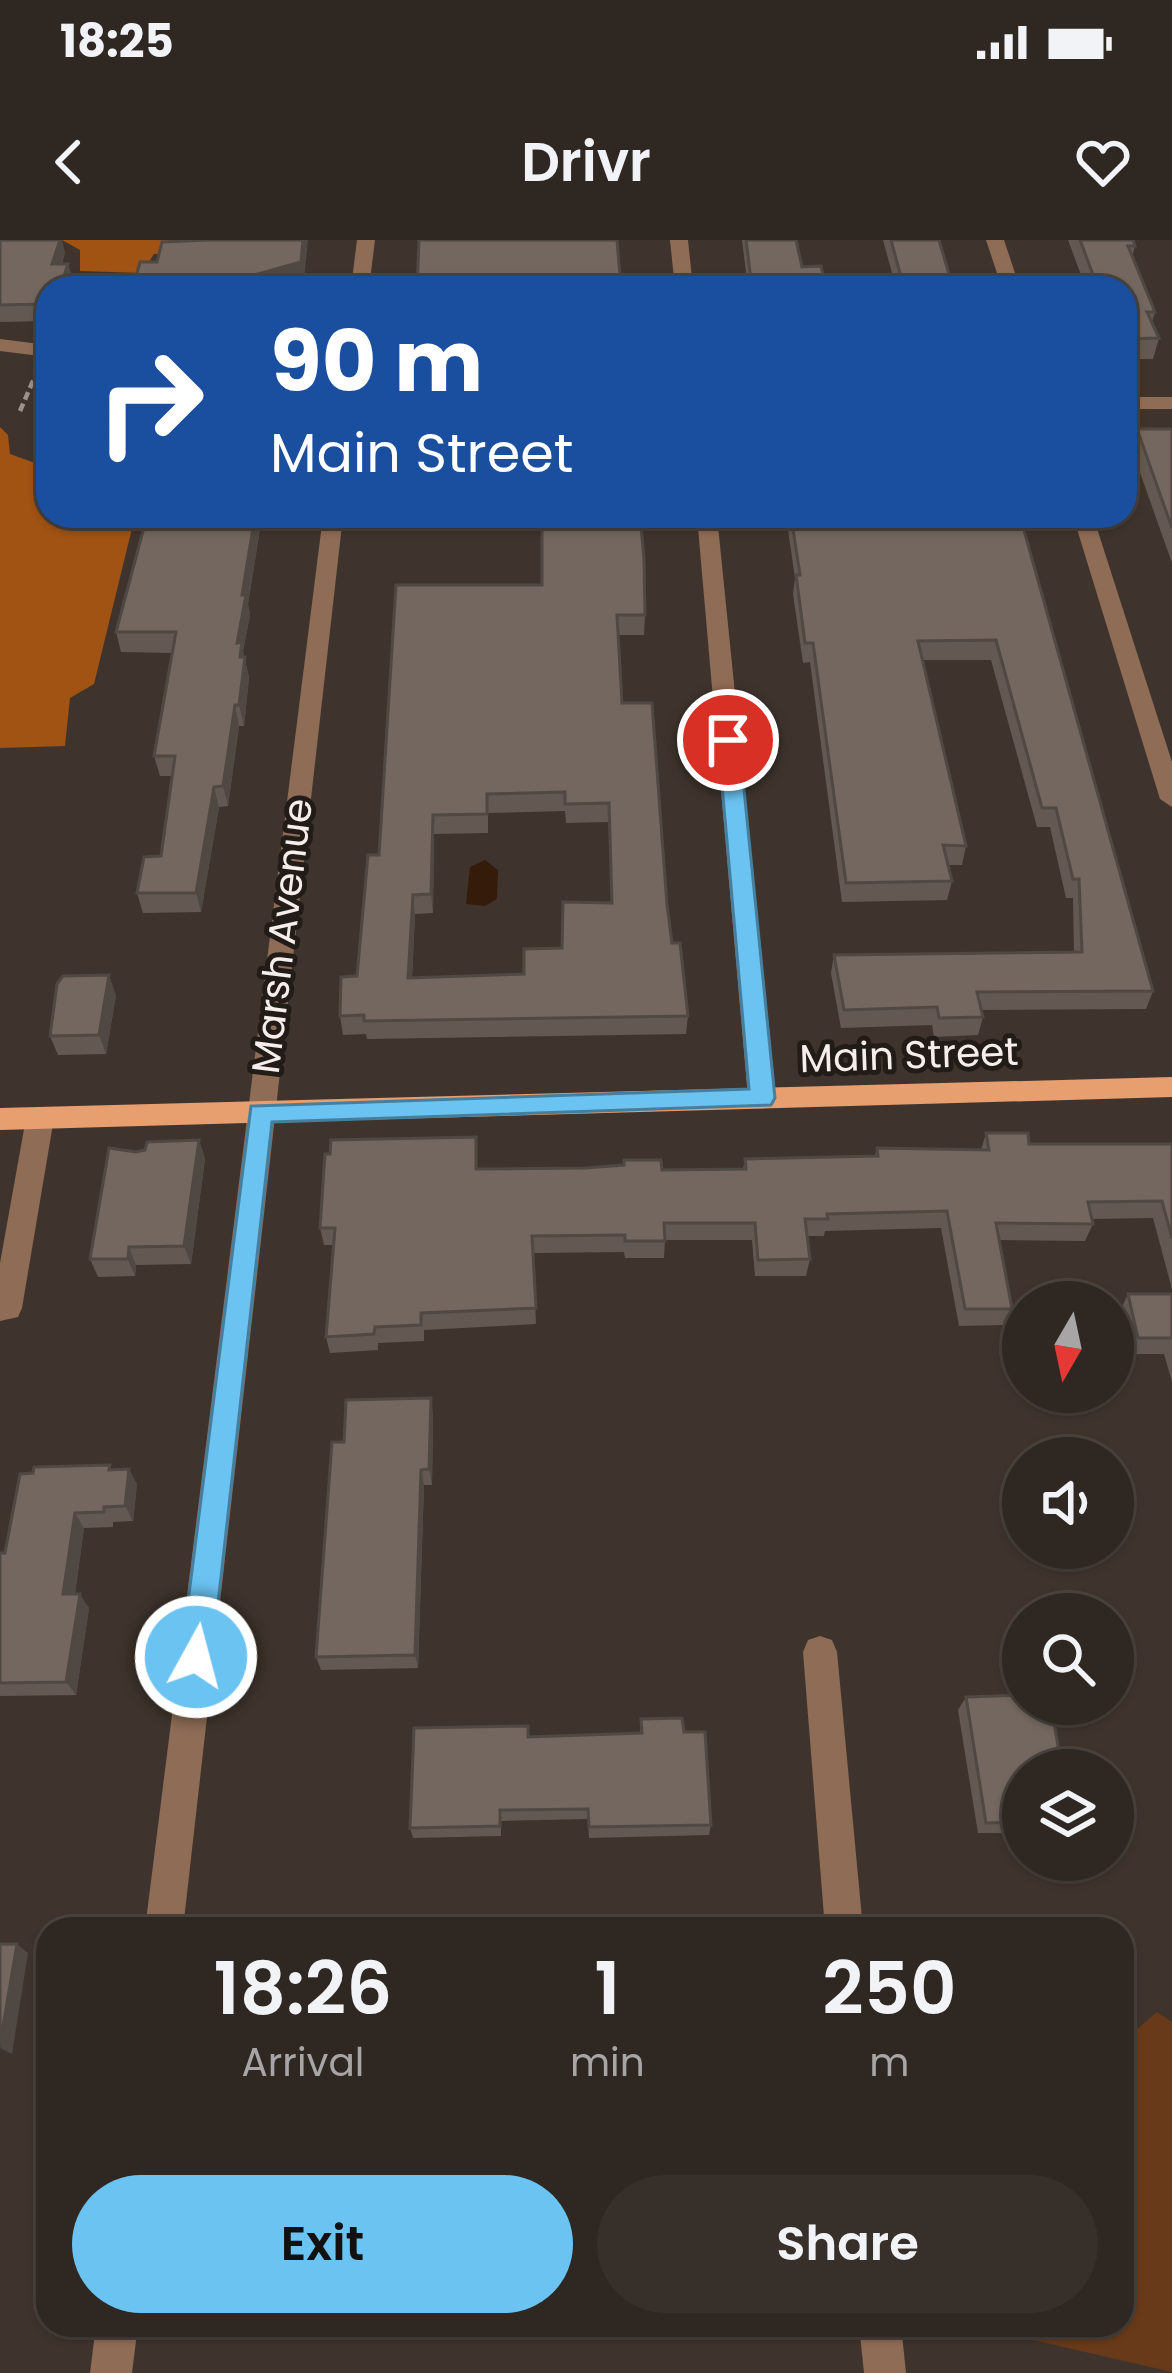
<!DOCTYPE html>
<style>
body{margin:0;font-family:Poppins,sans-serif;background:#372f2a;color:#f1f3f6;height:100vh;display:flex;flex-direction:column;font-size:45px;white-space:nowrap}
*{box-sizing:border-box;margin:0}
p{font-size:39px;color:#a7a5a5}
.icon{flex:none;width:66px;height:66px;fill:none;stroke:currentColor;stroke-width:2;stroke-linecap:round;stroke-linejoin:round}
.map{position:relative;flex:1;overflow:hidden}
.details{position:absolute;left:36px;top:1677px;width:1098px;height:420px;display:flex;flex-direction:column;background:#2f2722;border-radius:36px;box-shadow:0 3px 9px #0004,0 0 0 3px #4a4440}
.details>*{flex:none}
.banner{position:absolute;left:36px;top:36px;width:1101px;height:252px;border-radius:36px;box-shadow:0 3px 9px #0004,0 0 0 3px #4a4440;background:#1a4fa0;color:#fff;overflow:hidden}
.needle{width:78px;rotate:189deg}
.fabs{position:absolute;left:1002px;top:1041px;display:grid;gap:24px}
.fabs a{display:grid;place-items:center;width:132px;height:132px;border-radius:50%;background:#2f2722;box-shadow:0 3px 9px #0004,0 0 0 3px #4a4440;font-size:60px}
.pin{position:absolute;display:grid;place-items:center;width:102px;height:102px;color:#fff;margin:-51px;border:6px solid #fff;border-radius:50%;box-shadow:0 3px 12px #0007}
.me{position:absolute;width:132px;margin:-66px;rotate:7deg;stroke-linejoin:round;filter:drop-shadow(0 0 9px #0008)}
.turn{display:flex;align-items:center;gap:42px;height:252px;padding:0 36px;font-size:54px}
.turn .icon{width:156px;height:156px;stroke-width:2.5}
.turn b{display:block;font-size:84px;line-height:102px}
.eta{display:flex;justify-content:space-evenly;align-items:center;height:204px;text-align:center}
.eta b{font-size:72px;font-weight:600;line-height:84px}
.primary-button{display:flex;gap:24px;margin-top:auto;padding:24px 36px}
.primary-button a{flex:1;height:138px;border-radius:72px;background:#6bc3f2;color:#111;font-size:48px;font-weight:600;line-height:138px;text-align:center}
.primary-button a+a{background:#372f2a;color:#f1f3f6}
.status{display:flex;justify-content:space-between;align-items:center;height:84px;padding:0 60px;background:#2f2722;direction:ltr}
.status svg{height:33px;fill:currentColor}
header{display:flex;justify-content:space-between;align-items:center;height:156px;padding:0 36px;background:#2f2722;font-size:54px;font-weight:600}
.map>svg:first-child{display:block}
.green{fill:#683a19}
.forest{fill:#a05313}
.water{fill:#351b09}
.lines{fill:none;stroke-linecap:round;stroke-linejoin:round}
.path{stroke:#9b928c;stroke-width:4.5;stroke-dasharray:8 4.5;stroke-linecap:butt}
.minor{fill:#8f6c56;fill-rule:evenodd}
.major{fill:#e79f70;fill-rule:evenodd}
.wall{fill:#635952;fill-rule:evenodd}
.shaded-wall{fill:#504842}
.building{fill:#73675f;stroke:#504842;stroke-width:3;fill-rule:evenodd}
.route{fill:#6bc3f2;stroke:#467f9d;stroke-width:3}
.labels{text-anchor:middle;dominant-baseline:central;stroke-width:10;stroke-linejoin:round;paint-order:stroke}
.street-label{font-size:39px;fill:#f6eeea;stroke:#221c19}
</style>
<div class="status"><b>18:25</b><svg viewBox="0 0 49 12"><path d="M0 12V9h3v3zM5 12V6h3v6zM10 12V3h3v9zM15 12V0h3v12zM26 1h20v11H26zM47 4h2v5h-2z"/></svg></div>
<header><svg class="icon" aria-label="back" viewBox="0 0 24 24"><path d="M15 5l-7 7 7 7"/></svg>Drivr<svg class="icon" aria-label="heart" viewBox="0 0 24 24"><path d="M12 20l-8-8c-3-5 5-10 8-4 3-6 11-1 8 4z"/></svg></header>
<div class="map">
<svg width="1172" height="2133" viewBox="0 0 1172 2133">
<rect width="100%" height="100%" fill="#3f342d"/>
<!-- green -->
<path class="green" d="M1157 1772 1172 1782V2132L990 2090V2085H1122V1802Z"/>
<!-- forest -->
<g class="forest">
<path d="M62 0H206L203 12 154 14 142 33 80 31V10Z"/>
<path d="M0 187 8 195 10 214 35 223 39 235 48 237V276H135L94 444 70 458 65 506 0 508Z"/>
</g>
<!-- water -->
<path class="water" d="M485 620 498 630 497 659 485 666 466 664 470 627Z"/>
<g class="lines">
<!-- path -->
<path class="path" d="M20 171 36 134"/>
<!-- minor -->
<g class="minor">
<path d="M357 0H375L369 48H351Z"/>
<path d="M670 0H688L693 48H675Z"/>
<path d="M986 0H1004L1020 48H1002Z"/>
<path d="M0 99 48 105V117L0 111Z"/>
<rect x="1125" y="157" width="47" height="12"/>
<path d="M323 276H343L183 1689H145Z"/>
<path d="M697 276H717L776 858 762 869 748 858Z"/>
<path d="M1073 276H1093L1172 522V567L1160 559Z"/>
<path d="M40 867 54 878 22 1068 18 1077 0 1081V1023L26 878Z"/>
<path d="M820 1396 832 1400 837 1412 863 1689H825L803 1412 808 1400Z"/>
<path d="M96 2085H138L132 2133H90Z"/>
<path d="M859 2085H901L906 2133H864Z"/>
</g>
<!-- major -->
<path class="major" d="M1172 837V857L0 890V868Z"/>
</g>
<!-- wall -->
<g class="wall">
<path d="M0 0 65 12 62 24H68L73 41 70 48H48V81L0 82Z"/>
<path d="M742 0H796L802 27 826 48H748Z"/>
<path d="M883 0H939L953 48H896Z"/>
<path d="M1068 0H1133L1135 6 1132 17 1155 72 1152 82 1159 98 1153 119H1125V48H1086Z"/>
<path d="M1137 189H1172V323L1131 207Z"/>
<path d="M147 276H272L270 289H260L248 364 250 375 243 411 249 438 244 486H239L228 566 219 567 201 672 143 673 137 653 161 616 172 536H160L154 516 172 413 121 412 116 392Z"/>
<path d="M411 276H456L411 278Z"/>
<path d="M786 276H837L838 279H957L956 276H1020L1153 751 1146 769 981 770 983 777 978 795 934 797 932 785 841 788 831 733 834 715 1074 712 1073 658H1066L1050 587H1037L991 420H923L966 606 962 625H948L952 641 947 660 842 662 810 422 803 423 793 354 795 338Z"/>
<path d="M542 345 645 375 644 395H618L622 463 667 664 672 703 688 776 686 794 367 799 366 794 343 795 340 776 357 736 379 615ZM565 571 566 583 609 582 611 663 562 708 524 734 412 738 415 674 433 673 434 594 488 593V573Z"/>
<path d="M116 755 106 814 58 815 50 796Z"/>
<path d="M986 893 1029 904H1172V1049L1153 978 1092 979 1093 984 1085 1001 999 1000 1012 1069 1005 1085 959 1086 941 988 825 991 824 996H807L810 1019 806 1036H755L752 1000H665L664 1018H625L624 1012 533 1013 536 1084 424 1090V1101L378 1103V1110L330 1113 326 1097 334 1005H324L320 988 476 897 477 929H743L745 919 875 916 877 908 981 910Z"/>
<path d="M199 900 205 919 191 1024 136 1025 135 1036 98 1037 90 1019 136 912Z"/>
<path d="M1128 1054H1172V1142L1164 1114H1129L1120 1071Z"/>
<path d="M433 1174 432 1245H424L418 1428 321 1430 316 1417 344 1202Z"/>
<path d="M113 1230 137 1244 133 1281 113 1282V1287L84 1288 75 1354 89 1368 76 1455 0 1456V1313H5Z"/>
<path d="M966 1457 1023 1530V1593H978L958 1470Z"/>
<path d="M641 1479 684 1492 711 1585 709 1595 589 1598 588 1579 501 1581V1596L413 1598 410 1588 528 1486 529 1497 640 1493Z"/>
</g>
<!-- shaded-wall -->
<g class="shaded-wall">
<path d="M60 0H62L65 12 56 41 52 24Z"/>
<path d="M303 0H308L304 41 278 48H251L254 35Z"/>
<path d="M68 24 73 41 70 48H60Z"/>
<path d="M255 276H258L260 289 248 364 250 375 243 411 249 438 244 486 239 465 237 403 242 355Z"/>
<path d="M235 465 239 486 228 566 223 546Z"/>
<path d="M214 547 219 567 201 672 196 653Z"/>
<path d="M433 575 434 594 433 673 431 654Z"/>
<path d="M413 655 415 674 411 757 408 738Z"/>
<path d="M109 735 116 755 106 814 99 795Z"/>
<path d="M199 900 205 919 191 1024 184 1006Z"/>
<path d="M129 1007 136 1025 135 1036 128 1019Z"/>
<path d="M431 1158 433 1174 432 1245 429 1229Z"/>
<path d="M129 1229 137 1244 133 1281 125 1266Z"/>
<path d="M421 1230 424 1245 418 1428 415 1415Z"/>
<path d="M75 1273 84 1288 73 1368 63 1354Z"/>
<path d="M80 1354 89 1368 76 1455 66 1442Z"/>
<path d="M17 1704 28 1713 12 1814 0 1808Z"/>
</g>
<!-- building -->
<g class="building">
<path d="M0 0H60L52 24H68L60 48H48V64L0 65Z"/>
<path d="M208 0H303L301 22 254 35 251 48H133L140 22H157L162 2Z"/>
<path d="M419 0H617L621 48H417Z"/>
<path d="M746 0H796L802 27 821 26 826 48H752Z"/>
<path d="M891 0H939L953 48H904Z"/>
<path d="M1080 0H1133L1135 6H1128L1155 72H1147L1159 98 1125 99V48H1098Z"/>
<path d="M1137 189H1172V288Z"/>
<path d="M147 276H255L242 355H246L237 403 242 402 240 417H245L239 465H235L223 546 214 547 196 653H137L144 617 161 616 175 516H154L176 392H116Z"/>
<path d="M542 276H640L644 319 645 375H617L622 463H652L667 664 672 703H680L688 776 364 781V775L340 776 341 737 357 736 368 615H379L396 345H542ZM565 552V564L609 563 612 663 563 662 562 708 524 709V734L408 738 413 655 431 654 433 575 487 574V554Z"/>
<path d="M791 276H837L838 279H966L965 276H1020L1153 751 977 752 983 777 939 778 937 767 844 770 834 715 1082 712 1079 639H1073L1056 568H1042L996 400 918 401 966 606 943 605 952 641 846 643 813 403H805L796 335H800Z"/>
<path d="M109 735 99 795 50 796 57 744 63 736Z"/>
<path d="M986 893H1028L1029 904H1172V998L1162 961 1088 962 1093 984 996 983 1012 1069H965L947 971 827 974 828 979H805L810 1019 758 1020 755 983H664L665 1001H625V995L532 996 536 1068 421 1073V1085L375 1087 374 1094 326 1097 335 988H320L325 914H330L331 900 476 897V929L585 928 624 925V920H661L662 930 746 929 745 919 878 916 877 908 989 910Z"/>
<path d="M199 900 184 1006 129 1007 128 1019H90L109 908 136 912 145 910 147 902Z"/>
<path d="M1128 1054H1172V1098H1138Z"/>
<path d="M431 1158 429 1229 421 1230 415 1415 316 1417 332 1202H344L346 1160Z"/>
<path d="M110 1225 109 1230 129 1229 125 1266 104 1267V1272L75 1273 63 1354H80L66 1442 0 1443V1313H5L20 1234 33 1233 34 1227Z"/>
<path d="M1023 1455V1464H1051L1062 1530H1023V1582L986 1583 966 1457Z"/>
<path d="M682 1478 684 1492H705L711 1585 589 1587 588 1569 500 1570V1586L410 1588 414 1488 528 1486V1497L642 1493 641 1479Z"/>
<path d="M0 1704H17L0 1804Z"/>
</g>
<!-- route -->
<path class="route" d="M728 493 739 500 775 858 771 865 272 882 212 1417 207 1427 196 1432 185 1427 181 1417 251 866 749 849 718 500Z"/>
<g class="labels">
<!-- street labels -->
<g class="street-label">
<text transform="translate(282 696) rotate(-83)">Marsh Avenue</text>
<text transform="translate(909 815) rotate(-2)">Main Street</text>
</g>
</g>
</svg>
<div class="fabs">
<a><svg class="needle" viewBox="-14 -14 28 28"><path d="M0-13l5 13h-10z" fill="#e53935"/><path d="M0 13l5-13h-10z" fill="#a7a5a5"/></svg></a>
<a><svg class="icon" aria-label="sound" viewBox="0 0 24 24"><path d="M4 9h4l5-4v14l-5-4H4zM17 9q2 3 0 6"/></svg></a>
<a><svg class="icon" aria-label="search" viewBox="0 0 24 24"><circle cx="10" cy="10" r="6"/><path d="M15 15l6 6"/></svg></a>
<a><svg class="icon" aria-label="layers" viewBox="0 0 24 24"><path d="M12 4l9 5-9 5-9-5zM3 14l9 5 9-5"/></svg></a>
</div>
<div class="pin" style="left:728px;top:500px;background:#d93025"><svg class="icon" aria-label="arrive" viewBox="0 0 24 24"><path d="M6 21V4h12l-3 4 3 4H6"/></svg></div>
<svg class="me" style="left:196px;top:1417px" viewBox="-20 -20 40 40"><circle r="17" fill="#6bc3f2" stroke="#fff" stroke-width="3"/><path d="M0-11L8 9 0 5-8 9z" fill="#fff"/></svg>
<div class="banner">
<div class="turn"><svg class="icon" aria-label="right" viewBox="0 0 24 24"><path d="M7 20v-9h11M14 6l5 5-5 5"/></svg><div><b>90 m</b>Main Street</div></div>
</div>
<section class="details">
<div class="eta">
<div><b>18:26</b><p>Arrival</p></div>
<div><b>1</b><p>min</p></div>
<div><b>250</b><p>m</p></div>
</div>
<div class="primary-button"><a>Exit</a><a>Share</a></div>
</section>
</div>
